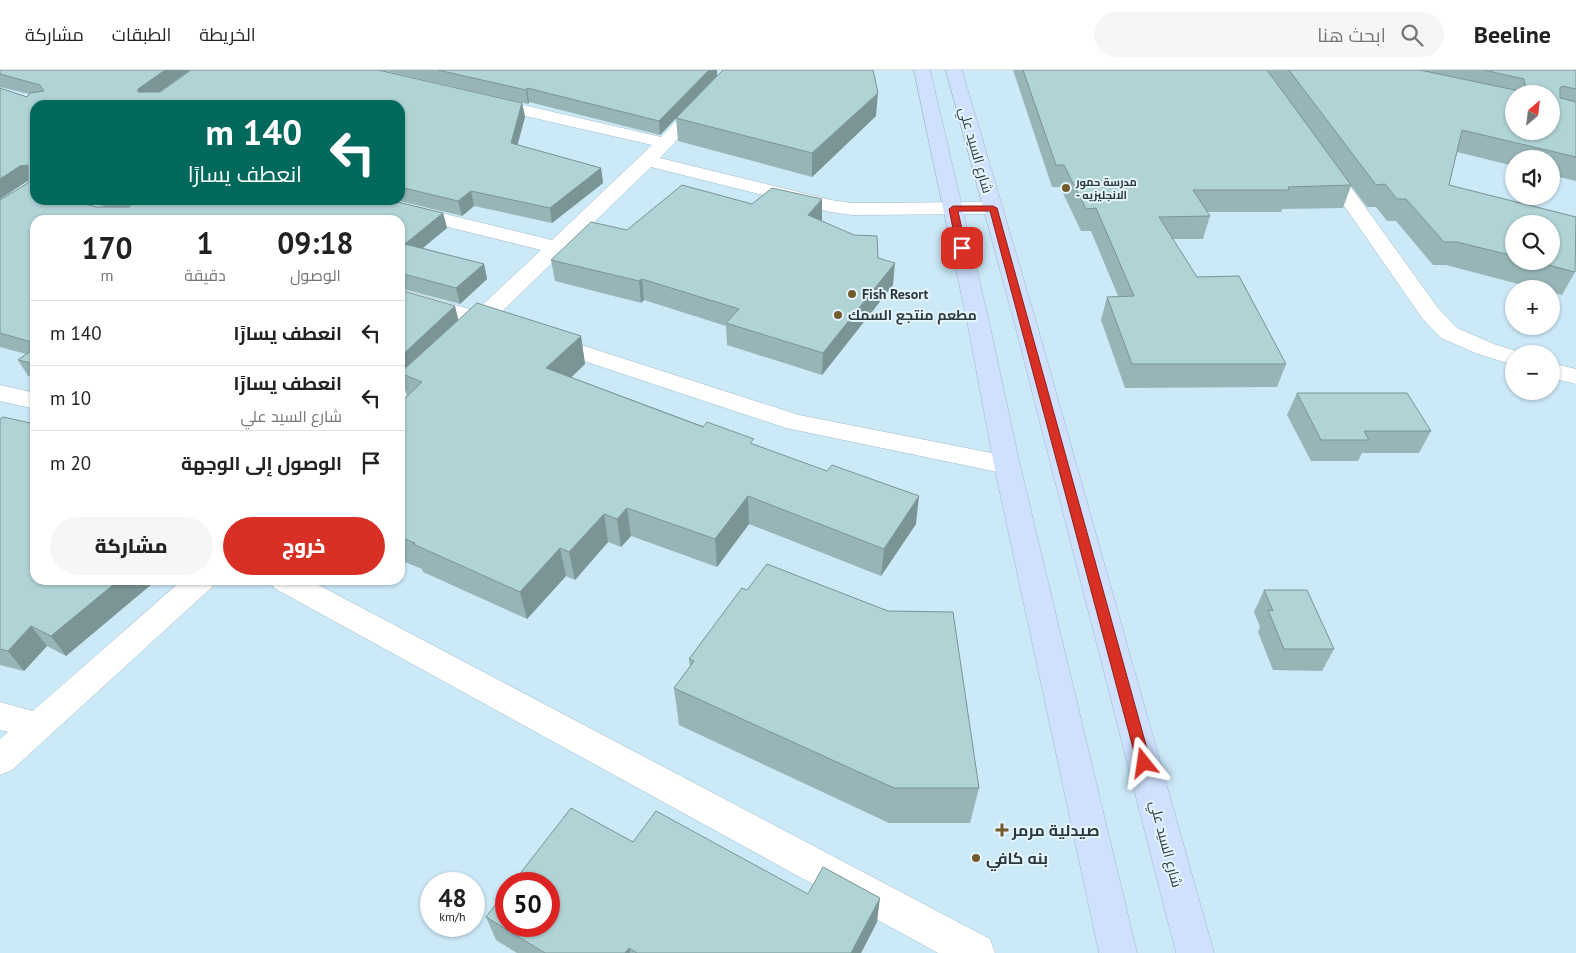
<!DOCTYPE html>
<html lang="ar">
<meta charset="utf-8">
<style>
body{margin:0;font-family:"PT Sans",Cairo,sans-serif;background:#f6f6f6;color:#222;direction:rtl;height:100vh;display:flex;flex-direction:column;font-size:19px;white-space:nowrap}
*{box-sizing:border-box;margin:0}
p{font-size:16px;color:#767676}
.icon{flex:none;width:28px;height:28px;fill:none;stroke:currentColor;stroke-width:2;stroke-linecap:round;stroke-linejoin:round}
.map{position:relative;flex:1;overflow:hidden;direction:ltr}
.panel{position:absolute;left:30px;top:145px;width:375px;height:370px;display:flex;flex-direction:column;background:#fff;border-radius:15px;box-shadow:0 1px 4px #0004;direction:rtl}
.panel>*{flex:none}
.hud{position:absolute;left:30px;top:30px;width:375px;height:105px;border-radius:15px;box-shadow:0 1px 4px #0004;direction:rtl;background:#00695c;color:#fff;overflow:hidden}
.needle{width:32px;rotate:28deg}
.buttons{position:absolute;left:1505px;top:15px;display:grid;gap:10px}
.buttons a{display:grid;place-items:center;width:55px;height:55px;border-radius:50%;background:#fff;box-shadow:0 1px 4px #0004;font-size:25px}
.speed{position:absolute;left:420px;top:802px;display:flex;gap:10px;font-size:25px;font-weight:700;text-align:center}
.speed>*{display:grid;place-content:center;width:65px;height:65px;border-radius:50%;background:#fff;box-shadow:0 1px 4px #0004;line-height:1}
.speed small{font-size:12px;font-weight:400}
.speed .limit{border:8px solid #d22;background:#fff;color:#111}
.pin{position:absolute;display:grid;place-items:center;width:42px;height:42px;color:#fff;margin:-21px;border-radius:10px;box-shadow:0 2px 8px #0006}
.me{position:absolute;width:55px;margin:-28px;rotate:345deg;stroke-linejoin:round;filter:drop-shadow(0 0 4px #0008)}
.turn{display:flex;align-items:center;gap:18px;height:105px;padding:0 20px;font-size:22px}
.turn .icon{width:65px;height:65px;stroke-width:2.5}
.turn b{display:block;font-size:35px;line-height:42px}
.eta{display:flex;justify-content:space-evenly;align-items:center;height:85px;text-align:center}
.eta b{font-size:30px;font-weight:800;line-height:35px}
.action{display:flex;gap:10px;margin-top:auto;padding:10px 20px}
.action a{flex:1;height:58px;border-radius:30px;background:#d93025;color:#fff;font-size:20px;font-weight:800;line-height:58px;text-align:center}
.action a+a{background:#f6f6f6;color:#222}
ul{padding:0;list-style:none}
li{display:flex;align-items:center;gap:15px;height:65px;padding:0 20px;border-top:1px solid #e0e0e0}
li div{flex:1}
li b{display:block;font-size:19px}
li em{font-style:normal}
header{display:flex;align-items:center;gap:30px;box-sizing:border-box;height:70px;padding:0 25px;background:#fff;border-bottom:1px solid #e0e0e0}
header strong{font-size:24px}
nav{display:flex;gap:28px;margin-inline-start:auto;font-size:18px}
.search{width:350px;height:45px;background:#f6f6f6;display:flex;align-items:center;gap:12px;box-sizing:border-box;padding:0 18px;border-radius:28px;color:#767676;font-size:19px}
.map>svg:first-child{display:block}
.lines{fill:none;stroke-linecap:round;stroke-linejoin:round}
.minor-casing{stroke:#9fbbc9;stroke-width:1}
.secondary-casing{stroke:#9fbbc9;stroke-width:1}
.minor{fill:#fff;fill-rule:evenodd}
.secondary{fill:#cfe1fe;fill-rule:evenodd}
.wall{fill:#97b5b7;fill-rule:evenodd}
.shaded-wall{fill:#7b9495}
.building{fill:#b0d3d5;stroke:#7b9495;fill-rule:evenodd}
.route{fill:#d93025;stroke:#8d1f18}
.poi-dot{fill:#745b2c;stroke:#e3f4fd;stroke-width:2}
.labels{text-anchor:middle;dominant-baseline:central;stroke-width:4;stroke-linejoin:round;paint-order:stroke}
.far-poi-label{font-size:11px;font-weight:bold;fill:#2d393f;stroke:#e3f4fd;text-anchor:start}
.street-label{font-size:14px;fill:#2d393f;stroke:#e3f4fd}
.poi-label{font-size:14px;font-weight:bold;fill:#2d393f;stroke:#e3f4fd;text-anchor:start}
.near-poi-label{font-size:16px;font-weight:bold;fill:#2d393f;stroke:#e3f4fd;text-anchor:start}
</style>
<header>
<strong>Beeline</strong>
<div class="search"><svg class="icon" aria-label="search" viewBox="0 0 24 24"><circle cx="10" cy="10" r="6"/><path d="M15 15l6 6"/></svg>ابحث هنا</div>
<nav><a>الخريطة</a><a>الطبقات</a><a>مشاركة</a></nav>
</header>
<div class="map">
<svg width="1576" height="883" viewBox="0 0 1576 883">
<rect width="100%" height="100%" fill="#cce9f8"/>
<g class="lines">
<defs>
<g id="minor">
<path d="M726 0H743L660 88 831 130 852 133 993 132 1000 134 1003 138 1000 142 993 144 852 145 831 142 651 97 496 247 507 250 510 255 507 260 499 262 484 258C476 265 472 268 461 265L458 260 464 252 400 233V219L476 241 541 180 355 134 352 130H387L552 170 652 75 482 36 479 32 482 28 488 27 661 67Z"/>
<path d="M1325 89 1332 91 1438 238 1457 258 1494 274 1522 283 1514 284V295L1478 284 1441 268 1422 248 1316 95 1318 91Z"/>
<path d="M547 264 799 345 1007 386 1016 389 1020 395 1016 401 1007 404 786 358 539 276 535 271 539 266Z"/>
<path d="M432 288 440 290 444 295 440 300 409 329 400 332V311L424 290Z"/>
<path d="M1551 293 1576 299V314L1551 308Z"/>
<path d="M0 315 35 323V339L0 331Z"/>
<path d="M182 510H216L211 518 12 700 0 705V669L8 662 0 660V632L33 641Z"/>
<path d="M269 510H309L990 869 995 883H938L274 518Z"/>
</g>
<g id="secondary">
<path d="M914 0H930L990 256 1020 395 1137 883H1099L994 395 968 256Z"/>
<path d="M946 0H962L1037 255 1214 883H1176L1015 255Z"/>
</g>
</defs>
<!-- minor casing -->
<use href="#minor" class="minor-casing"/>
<!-- secondary casing -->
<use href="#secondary" class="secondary-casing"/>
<!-- minor -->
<use href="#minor" class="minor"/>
<!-- secondary -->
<use href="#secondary" class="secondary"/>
</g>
<!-- wall -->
<g class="wall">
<path d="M0 0H190L159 22H160L191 0H378L522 33 525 47 517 75 601 98 603 113 552 153 474 136 462 146 395 130H400V35H35V130H72L96 137H106L83 130H389L443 143 447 158 423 178 484 194 487 209 460 234 400 218V150H35V308L28 306 18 290 26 284 0 277V130L28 113V111L0 129V18L27 27 29 24 0 17Z"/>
<path d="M381 0H717V6L876 46 812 107 678 71 676 48 660 65 529 32 528 34Z"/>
<path d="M1013 0H1576V111L1551 105V89H1514V96L1457 82 1449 115 1576 147 1575 202 1562 225 1551 222V219H1537L1446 195H1433L1396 151H1387L1376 137H1367L1351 116 1343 138 1282 139 1281 142H1207L1210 146 1203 169H1173L1197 207 1239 206 1286 294 1277 317 1125 318 1101 250 1107 227 1118 226 1091 161H1081L1060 117H1052ZM1514 24H1551V61H1514ZM1514 154H1551V191H1514Z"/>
<path d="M752 134 822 150 821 151 878 188 893 215 822 305 727 275 726 256 644 230 641 233 555 211 551 190Z"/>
<path d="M400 220 459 250 581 266 585 294 571 307 754 375 916 454 881 506 749 454 717 497 631 466 621 477 608 472 575 510 566 506 527 549 423 502 422 499 400 490V333L407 326 401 307H400Z"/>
<path d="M1297 323 1431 361 1419 383H1362L1358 391H1311L1287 345Z"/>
<path d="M0 349 35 510 153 513 66 586 47 576 24 601 0 595Z"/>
<path d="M1264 520 1334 579 1322 601 1273 600 1258 562 1260 557 1254 542Z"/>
<path d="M689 589 979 718 970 753H889L679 655 674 618 690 597Z"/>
<path d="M633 772 808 824 877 852 861 883H517L496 870 486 847Z"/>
</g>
<!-- shaded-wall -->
<g class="shaded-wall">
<path d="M165 0H190L144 33 138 22V19Z"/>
<path d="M709 0H717V6L660 65 659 51Z"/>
<path d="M527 18 529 32 528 34 526 20Z"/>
<path d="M878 23 876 46 812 107V83Z"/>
<path d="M522 33 525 47 514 88 511 73Z"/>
<path d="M28 95 35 110 27 111 0 129V109L20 96Z"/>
<path d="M601 98 603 113 552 153 550 138Z"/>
<path d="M471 121 474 136 462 146 458 131Z"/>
<path d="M822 129V150L808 166V145Z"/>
<path d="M443 143 447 158 409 189 405 174Z"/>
<path d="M895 193 893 215 822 305 823 283Z"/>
<path d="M484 194 487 209 460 234 456 218Z"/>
<path d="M642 209 644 230 641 233 639 211Z"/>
<path d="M455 236 459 252 400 304V287Z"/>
<path d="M581 266 585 294 552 326 546 298Z"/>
<path d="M748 426 749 454 717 497 715 469Z"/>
<path d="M919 426 916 454 881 506 884 479Z"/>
<path d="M627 438 631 466 621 477 617 449Z"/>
<path d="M604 444 608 472 575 510 569 482Z"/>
<path d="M560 478 566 506 527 549 520 522Z"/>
<path d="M119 510H151L153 513 66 586 51 566Z"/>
<path d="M31 556 47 576 24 601 8 581Z"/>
<path d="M880 828 877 852 861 883H851Z"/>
<path d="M629 878 630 883H625Z"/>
</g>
<!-- building -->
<g class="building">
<path d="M0 0H165L138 19V22H160L191 0H378L522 33 511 73 601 98 550 138 471 121 458 131 400 117V35H35V114L34 115 35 116V130H72L96 137H129L131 135 127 130H389L443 143 405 174 484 194 456 218 400 203V150H35V273L0 263V130L28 113V95L20 96 0 109V18L27 27 30 23 44 21 40 15 0 4Z"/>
<path d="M438 0H709L659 51 527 18 526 20Z"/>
<path d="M723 0H873L878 23 812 83 676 48Z"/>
<path d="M1023 0H1267L1351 115 1288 117 1289 120H1193L1210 146 1159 147 1197 207 1239 206 1286 294H1132L1107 227 1134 226 1096 138 1086 139 1064 95H1056Z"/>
<path d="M1289 0H1420L1524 22 1526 20 1524 9 1484 0H1576V19L1562 16 1560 18V28L1576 32V87L1462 60 1449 115 1576 147 1575 202 1533 191H1551V154H1514V186L1457 172H1444L1406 129H1397L1385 114 1376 115ZM1514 24H1551V61H1514Z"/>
<path d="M682 115 752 134 772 118 822 129 808 145 854 165 877 166 878 188 895 193 823 283 726 253 739 239 642 209 639 211 551 190 591 152 627 160Z"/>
<path d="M400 220 455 236 400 287Z"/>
<path d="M477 233 581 266 546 298 703 357 707 352 754 369 750 373 827 401 832 395 919 426 884 479 748 426 715 469 627 438 617 449 604 444 569 482 560 478 520 522 413 474 415 473 400 467V333L422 312 400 303Z"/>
<path d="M35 278V294L18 290Z"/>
<path d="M1297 323H1407L1431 361H1364L1369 370H1321Z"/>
<path d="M3 347 35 354V510H119L51 566 31 556 8 581 0 579V349Z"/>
<path d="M767 494 888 541 953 542 979 718H894L674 618 694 591 689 589 742 518 747 520Z"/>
<path d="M1264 520H1307L1334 579H1284L1268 540 1273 541Z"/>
<path d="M571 738 633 772 656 741 808 824 823 797 880 828 851 883H637L629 878 625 883H545L486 847 506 821V856H549V814H512Z"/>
</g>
<!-- route -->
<path class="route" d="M953 136H993L997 138 1151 693 1149 697 1144 699 1139 697 1137 693 990 141H958L966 178 962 180 957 178 949 139Z"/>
<!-- markers -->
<g class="poi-dot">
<circle cx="1066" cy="118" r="5"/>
<circle cx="852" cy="224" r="5"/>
<circle cx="838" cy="245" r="5"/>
<path d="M999.5 752.5h5v5h5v5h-5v5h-5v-5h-5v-5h5z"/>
<circle cx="976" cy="788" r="5"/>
</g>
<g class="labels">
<!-- far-poi labels -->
<g class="far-poi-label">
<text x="1076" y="112">مدرسة حمور<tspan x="1076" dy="13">- الانجليزيه</tspan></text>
</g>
<!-- street labels -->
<g class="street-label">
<text transform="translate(976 80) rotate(74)">شارع السيد علي</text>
<text transform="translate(1166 774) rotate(75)">شارع السيد علي</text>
</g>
<!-- poi labels -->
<g class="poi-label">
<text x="862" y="224">Fish Resort</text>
<text x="848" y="245">مطعم منتجع السمك</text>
</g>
<!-- near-poi labels -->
<g class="near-poi-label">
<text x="1012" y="760">صيدلية مرمر</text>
<text x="986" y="788">بنه كافي</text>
</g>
</g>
</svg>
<div class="buttons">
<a><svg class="needle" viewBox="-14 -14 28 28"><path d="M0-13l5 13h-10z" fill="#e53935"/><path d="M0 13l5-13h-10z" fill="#767676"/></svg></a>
<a><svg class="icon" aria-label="sound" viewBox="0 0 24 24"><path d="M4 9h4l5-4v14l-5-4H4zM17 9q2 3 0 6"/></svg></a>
<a><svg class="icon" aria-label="search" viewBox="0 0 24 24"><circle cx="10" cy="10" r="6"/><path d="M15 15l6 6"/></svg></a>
<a>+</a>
<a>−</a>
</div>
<div class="speed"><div>48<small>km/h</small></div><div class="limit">50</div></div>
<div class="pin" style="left:962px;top:178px;background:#d93025"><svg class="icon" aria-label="arrive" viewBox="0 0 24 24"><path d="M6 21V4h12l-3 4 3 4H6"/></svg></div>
<svg class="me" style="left:1144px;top:693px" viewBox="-20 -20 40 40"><path d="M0-17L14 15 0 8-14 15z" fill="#d93025" stroke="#fff" stroke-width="4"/></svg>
<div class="hud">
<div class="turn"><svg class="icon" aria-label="left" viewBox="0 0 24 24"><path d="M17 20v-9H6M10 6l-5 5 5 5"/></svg><div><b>140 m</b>انعطف يسارًا</div></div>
</div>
<section class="panel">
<div class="eta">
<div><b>09:18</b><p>الوصول</p></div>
<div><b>1</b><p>دقيقة</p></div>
<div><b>170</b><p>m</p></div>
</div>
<ul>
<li><svg class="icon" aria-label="left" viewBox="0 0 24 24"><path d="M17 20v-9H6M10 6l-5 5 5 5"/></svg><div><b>انعطف يسارًا</b></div><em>140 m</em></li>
<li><svg class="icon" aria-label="left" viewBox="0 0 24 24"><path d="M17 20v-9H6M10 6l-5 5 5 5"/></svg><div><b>انعطف يسارًا</b><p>شارع السيد علي</p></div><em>10 m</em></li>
<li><svg class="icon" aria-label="arrive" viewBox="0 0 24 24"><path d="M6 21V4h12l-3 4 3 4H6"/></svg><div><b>الوصول إلى الوجهة</b></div><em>20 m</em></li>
</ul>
<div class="action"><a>خروج</a><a>مشاركة</a></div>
</section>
</div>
